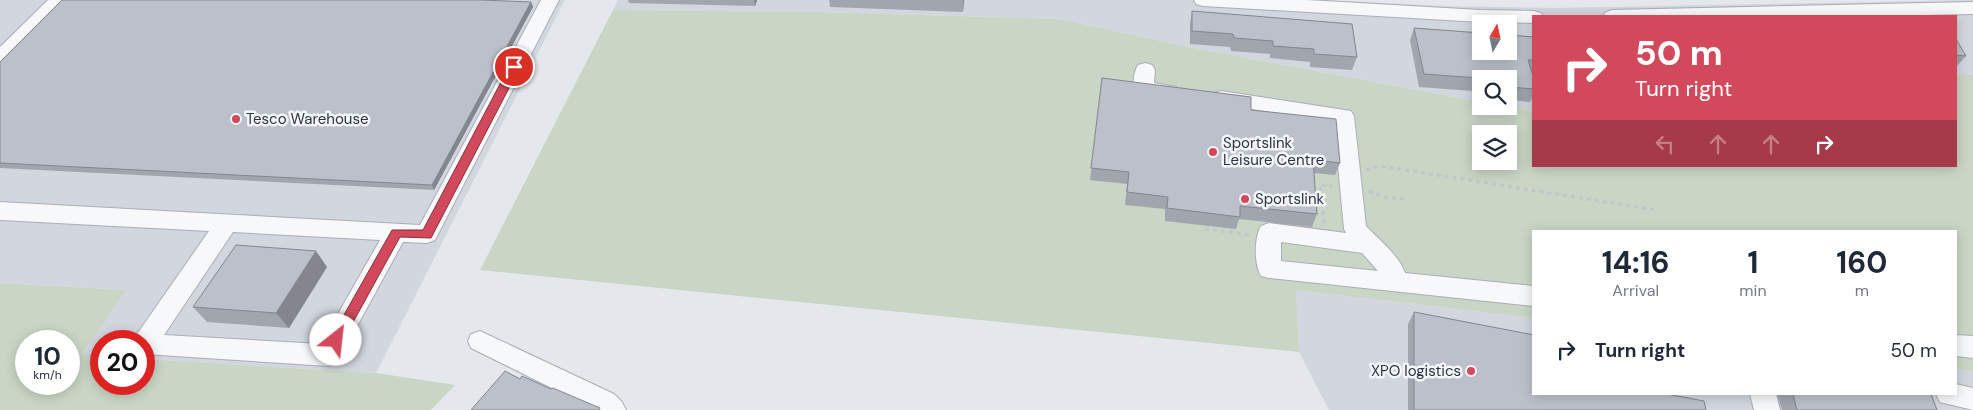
<!DOCTYPE html>
<style>
body{margin:0;font-family:"DM Sans",sans-serif;background:#f2f2f3;color:#1f2937;height:100vh;display:flex;flex-direction:column;font-size:19px;white-space:nowrap}
*{box-sizing:border-box;margin:0}
p{font-size:16px;color:#747a83}
.icon{flex:none;width:28px;height:28px;fill:none;stroke:currentColor;stroke-width:2;stroke-linecap:round;stroke-linejoin:round}
.map{position:relative;flex:1;overflow:hidden}
.sheet{position:absolute;left:1532px;top:230px;width:425px;height:165px;display:flex;flex-direction:column;background:#fff;border-radius:0px;box-shadow:0 2px 12px #0003}
.sheet>*{flex:none}
.banner{position:absolute;left:1532px;top:15px;width:425px;height:152px;border-radius:0px;box-shadow:0 2px 12px #0003;background:#d1495b;color:#fff;overflow:hidden}
.needle{width:32px;rotate:9deg}
.tools{position:absolute;left:1472px;top:15px;display:grid;gap:10px}
.tools a{display:grid;place-items:center;width:45px;height:45px;border-radius:0px;background:#fff;box-shadow:0 2px 12px #0003;font-size:25px}
.speed{position:absolute;left:15px;top:330px;display:flex;gap:10px;font-size:25px;font-weight:700;text-align:center}
.speed>*{display:grid;place-content:center;width:65px;height:65px;border-radius:50%;background:#fff;box-shadow:0 2px 12px #0003;line-height:1}
.speed small{font-size:12px;font-weight:400}
.speed .limit{border:8px solid #d22;background:#fff;color:#111}
.pin{position:absolute;display:grid;place-items:center;width:42px;height:42px;color:#fff;margin:-21px;border:2px solid #fff;border-radius:50%;box-shadow:0 1px 5px #0007}
.me{position:absolute;width:55px;margin:-28px;rotate:29deg;stroke-linejoin:round;filter:drop-shadow(0 0 4px #0008)}
.turn{display:flex;align-items:center;gap:18px;height:105px;padding:0 20px;font-size:22px}
.turn .icon{width:65px;height:65px;stroke-width:2.5}
.turn b{display:block;font-size:35px;line-height:42px}
.lanes{display:flex;align-items:center;height:48px;padding:0 20px;background:#0003;justify-content:center;gap:25px;direction:ltr}
.lanes .off{opacity:.35}
.eta{display:flex;justify-content:space-evenly;align-items:center;height:85px;text-align:center}
.eta b{font-size:30px;font-weight:700;line-height:35px}
ul{padding:0;list-style:none}
li{display:flex;align-items:center;gap:15px;height:70px;padding:0 20px}
li div{flex:1}
li b{display:block;font-size:19px}
li em{font-style:normal}
.map>svg:first-child{display:block}
.built{fill:#d2d6de;fill-rule:evenodd}
.green{fill:#c9d6c5;fill-rule:evenodd}
.lines{fill:none;stroke-linecap:round;stroke-linejoin:round}
.minor-casing{stroke:#a9aeb7;stroke-width:2}
.path{stroke:#c2c5cb;stroke-width:3;stroke-dasharray:4 4;stroke-linecap:butt}
.minor{fill:#f7f8fa;fill-rule:evenodd}
.wall{fill:#a1a5ae}
.shaded-wall{fill:#83868d}
.building{fill:#bbc0ca;stroke:#83868d}
.route{fill:#d1495b;stroke:#882f3b}
.poi-dot{fill:#d1495b;stroke:#f4f6f9;stroke-width:2}
.labels{text-anchor:middle;dominant-baseline:central;stroke-width:5;stroke-linejoin:round;paint-order:stroke}
.poi-label{font-size:15px;fill:#2b3445;stroke:#f4f6f9;text-anchor:start}
</style>
<div class="map">
<svg width="1973" height="410" viewBox="0 0 1973 410">
<rect width="100%" height="100%" fill="#e4e7ec"/>
<!-- built -->
<g class="built">
<path d="M0 0H565L376 373 144 359V341H101V356L82 355 125 290 0 283Z"/>
<path d="M618 0H1323L1445 6 1556 8 1973 0V75L1956 73V16H1534V112L1505 106H1509V79H1481V102L1189 47 1059 19 819 12 613 10ZM1481 24H1509V51H1481Z"/>
<path d="M1296 290 1534 318V394H1956V369L1973 371V410H1329L1299 352Z"/>
</g>
<!-- green -->
<g class="green">
<path d="M613 10 819 12 1059 19 1189 47 1481 102V106H1505L1534 112V166H1956V73L1973 75V371L1956 369V231H1534V318L1296 290 1299 352 480 270ZM1481 134H1509V161H1481Z"/>
<path d="M0 283 126 290 82 354 101 356V384H144V359L376 373 455 385 431 410H0ZM69 341V384H26V341Z"/>
</g>
<g class="lines">
<defs>
<g id="minor">
<path d="M48 0H68L7 63 0 65V47Z"/>
<path d="M541 0H559L435 240 427 243 403 242 337 363 328 366 144 354V341H133L135 337 209 231 0 220V202L420 225ZM233 232 380 240 321 344 164 335Z"/>
<path d="M1194 0H1307L1480 10 1534 11 1541 13 1543 16H1534V23L1480 22 1203 6 1196 4Z"/>
<path d="M1973 2V14L1873 16H1603L1606 12 1613 10Z"/>
<path d="M1145 63 1152 65 1155 70 1154 83 1176 87 1179 92 1176 97 1169 99 1137 94C1132 86 1133 73 1138 65Z"/>
<path d="M1221 91 1351 111 1354 116 1366 226C1378 239 1399 255 1405 273L1534 286V306L1269 278 1261 276C1254 264 1254 238 1261 226L1269 223 1346 233 1344 229 1334 122 1214 103 1211 98 1214 93ZM1281 242 1362 253 1378 271 1281 261Z"/>
<path d="M480 331 614 394 622 402 626 410H596L471 348 468 341 471 334Z"/>
<path d="M1956 335 1973 336V358L1956 356Z"/>
<path d="M1956 384 1973 388V410L1940 402 1936 394H1956Z"/>
<path d="M1750 394H1776L1780 410H1754Z"/>
</g>
</defs>
<!-- minor casing -->
<use href="#minor" class="minor-casing"/>
<!-- path -->
<g class="path">
<path d="M1366 170 1381 166 1656 210"/>
<path d="M1369 191 1383 197 1405 199"/>
<path d="M1324 223 1320 185 1333 186"/>
<path d="M1205 229 1251 235"/>
</g>
<!-- minor -->
<use href="#minor" class="minor"/>
</g>
<!-- wall -->
<g class="wall">
<path d="M628 0H757L755 6 629 3Z"/>
<path d="M829 0H964L963 12 830 7Z"/>
<path d="M531 2 533 7 434 190 0 168V62Z"/>
<path d="M1192 11 1357 57 1352 70 1310 67V62L1270 58V54L1231 51 1230 47 1190 44V24Z"/>
<path d="M1414 28 1534 37V74L1532 73 1534 79V94L1530 102 1509 100V79H1481V98L1474 97 1473 91 1419 87 1410 40Z"/>
<path d="M1956 39 1966 56 1956 67Z"/>
<path d="M1102 78 1251 110 1340 163 1335 175 1314 173 1317 214 1312 227 1239 219 1236 229 1165 221V209L1125 205 1127 184 1090 180Z"/>
<path d="M327 267 289 328 207 322 193 307Z"/>
<path d="M1414 312 1533 335 1532 327 1534 325V394L1706 410H1408V324Z"/>
<path d="M1777 394H1931L1937 410H1782Z"/>
</g>
<!-- shaded-wall -->
<g class="shaded-wall">
<path d="M754 0H757L755 6Z"/>
<path d="M963 0H964L963 12Z"/>
<path d="M531 2 533 7 434 190 432 185Z"/>
<path d="M316 251 327 267 289 328 276 313Z"/>
</g>
<!-- building -->
<g class="building">
<path d="M62 0H482L531 2 432 185 0 163V62Z"/>
<path d="M1192 11 1352 24 1357 57 1314 54V49L1273 46V41L1234 38 1233 34 1192 31Z"/>
<path d="M1414 28 1481 33V51H1509V35L1534 37V60H1528L1534 79V89L1509 87V79H1481V84H1480L1479 78 1424 74Z"/>
<path d="M1956 39 1966 56 1956 55Z"/>
<path d="M1102 78 1251 97V110L1336 119 1340 163 1313 160 1317 214 1240 206V217L1167 208 1168 197 1127 192 1129 172 1091 168Z"/>
<path d="M236 245 316 251 276 313 193 307Z"/>
<path d="M1414 312 1534 335V394H1667L1704 401 1706 410H1414Z"/>
<path d="M505 371 520 379 522 376 551 389 553 388 600 408 599 410H471Z"/>
<path d="M1793 394H1931L1937 410H1797Z"/>
</g>
<!-- route -->
<path class="route" d="M514 64 520 67 431 238 400 237 341 344 336 345 332 344 330 340 332 336 392 230H423L509 67Z"/>
<!-- markers -->
<g class="poi-dot">
<circle cx="236" cy="119" r="5"/>
<circle cx="1213" cy="152" r="5"/>
<circle cx="1245" cy="199" r="5"/>
<circle cx="1471" cy="371" r="5"/>
</g>
<g class="labels">
<!-- poi labels -->
<g class="poi-label">
<text x="246" y="119">Tesco Warehouse</text>
<text x="1223" y="143">Sportslink<tspan x="1223" dy="17">Leisure Centre</tspan></text>
<text x="1255" y="199">Sportslink</text>
<text x="1461" y="371" text-anchor="end">XPO logistics</text>
</g>
</g>
</svg>
<div class="tools">
<a><svg class="needle" viewBox="-14 -14 28 28"><path d="M0-13l5 13h-10z" fill="#e53935"/><path d="M0 13l5-13h-10z" fill="#747a83"/></svg></a>
<a><svg class="icon" aria-label="search" viewBox="0 0 24 24"><circle cx="10" cy="10" r="6"/><path d="M15 15l6 6"/></svg></a>
<a><svg class="icon" aria-label="layers" viewBox="0 0 24 24"><path d="M12 4l9 5-9 5-9-5zM3 14l9 5 9-5"/></svg></a>
</div>
<div class="speed"><div>10<small>km/h</small></div><div class="limit">20</div></div>
<div class="pin" style="left:514px;top:67px;background:#d93025"><svg class="icon" aria-label="arrive" viewBox="0 0 24 24"><path d="M6 21V4h12l-3 4 3 4H6"/></svg></div>
<svg class="me" style="left:336px;top:340px" viewBox="-20 -20 40 40"><circle r="19" fill="#fff"/><path d="M0-13L10 11 0 6-10 11z" fill="#d1495b"/></svg>
<div class="banner">
<div class="turn"><svg class="icon" aria-label="right" viewBox="0 0 24 24"><path d="M7 20v-9h11M14 6l5 5-5 5"/></svg><div><b>50 m</b>Turn right</div></div>
<div class="lanes"><svg class="icon off" aria-label="left" viewBox="0 0 24 24"><path d="M17 20v-9H6M10 6l-5 5 5 5"/></svg><svg class="icon off" aria-label="ahead" viewBox="0 0 24 24"><path d="M12 20V5M6 11l6-6 6 6"/></svg><svg class="icon off" aria-label="ahead" viewBox="0 0 24 24"><path d="M12 20V5M6 11l6-6 6 6"/></svg><svg class="icon" aria-label="right" viewBox="0 0 24 24"><path d="M7 20v-9h11M14 6l5 5-5 5"/></svg></div>
</div>
<section class="sheet">
<div class="eta">
<div><b>14:16</b><p>Arrival</p></div>
<div><b>1</b><p>min</p></div>
<div><b>160</b><p>m</p></div>
</div>
<ul>
<li><svg class="icon" aria-label="right" viewBox="0 0 24 24"><path d="M7 20v-9h11M14 6l5 5-5 5"/></svg><div><b>Turn right</b></div><em>50 m</em></li>
</ul>
</section>
</div>
